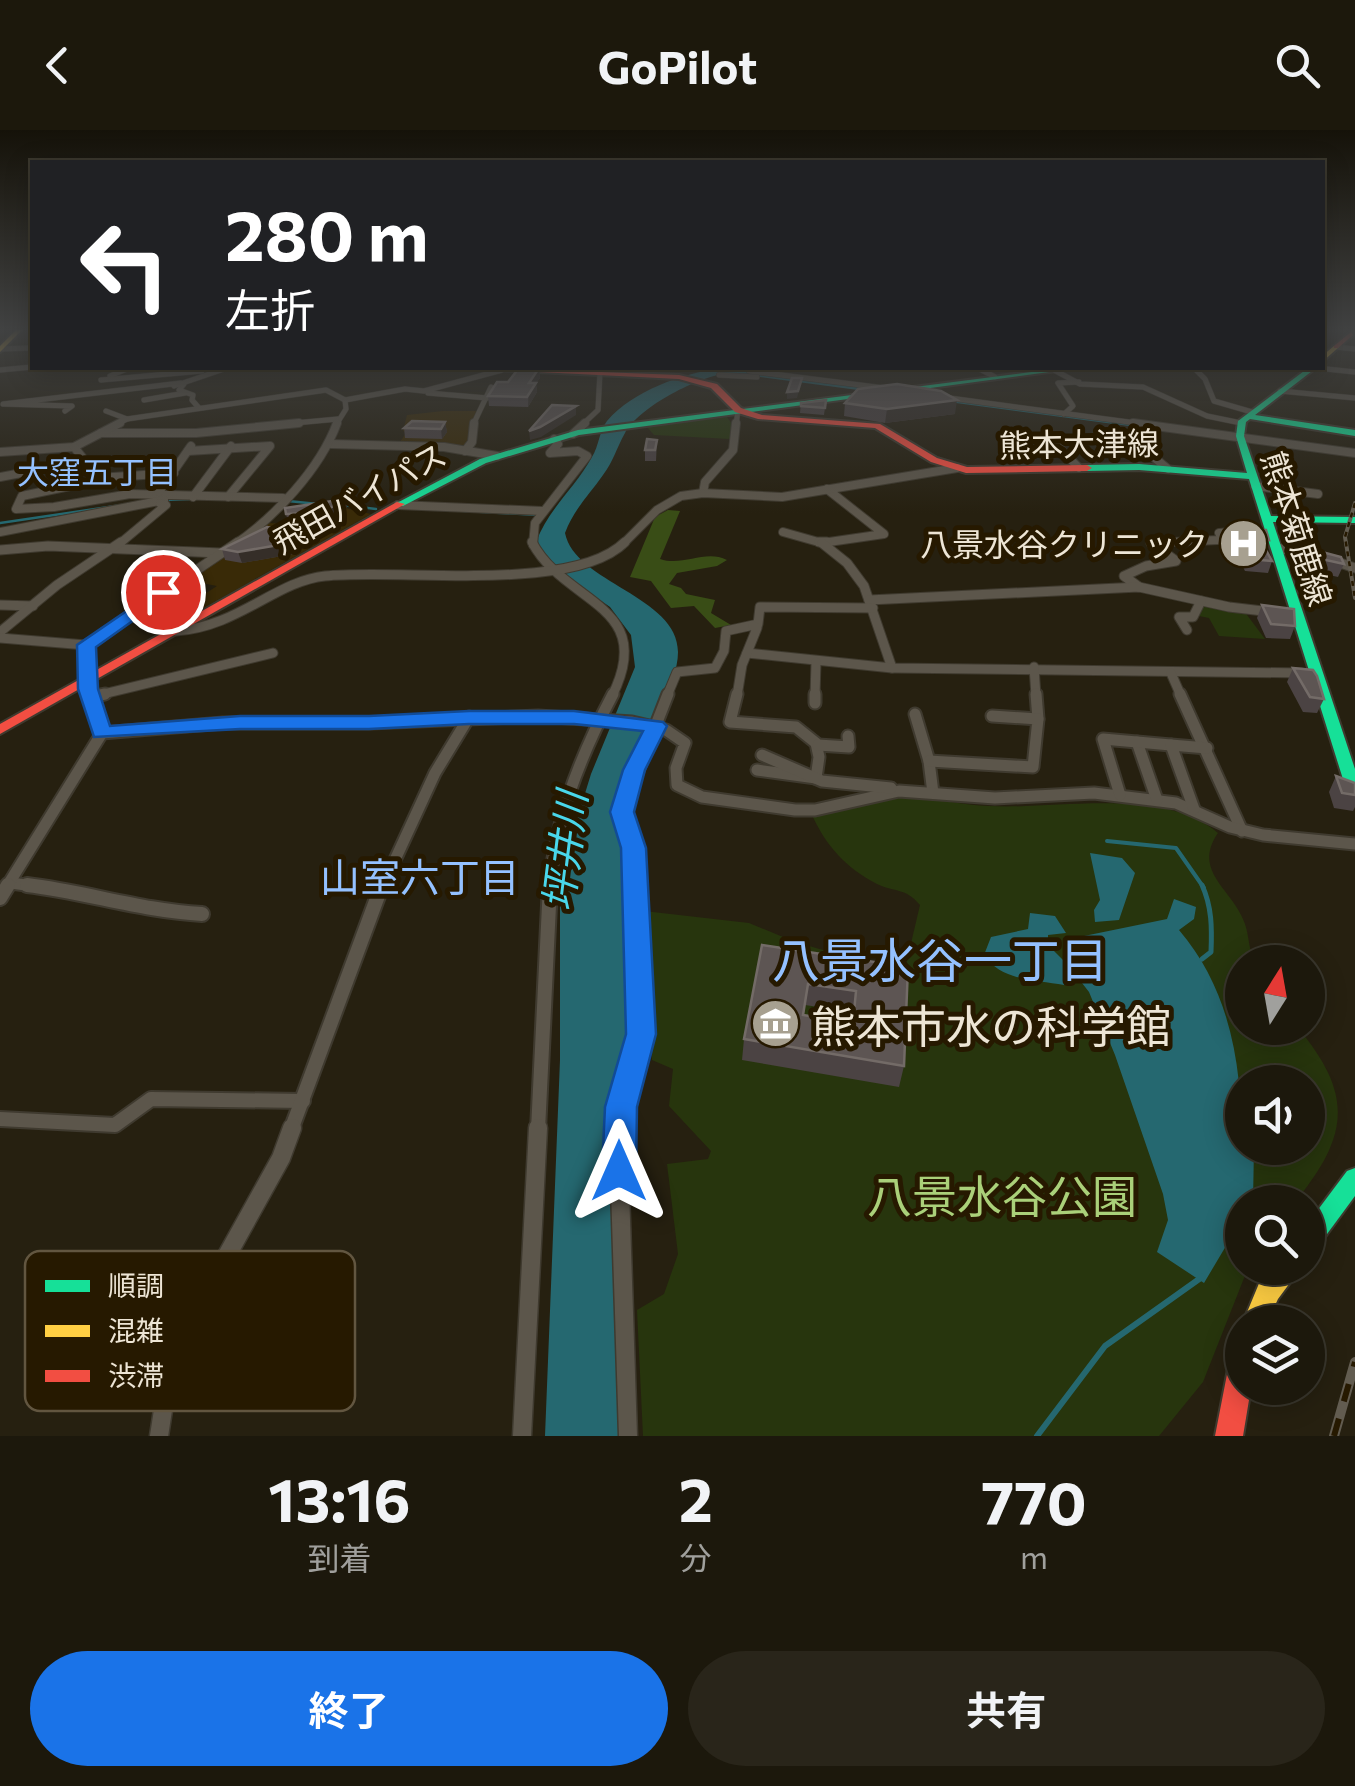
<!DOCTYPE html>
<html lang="ja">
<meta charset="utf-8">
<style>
body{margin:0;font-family:Commissioner,"Noto Sans JP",sans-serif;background:#29251a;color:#f1f3f6;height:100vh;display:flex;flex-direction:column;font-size:38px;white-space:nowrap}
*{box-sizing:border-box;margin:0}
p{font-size:32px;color:#a0a09d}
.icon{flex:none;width:55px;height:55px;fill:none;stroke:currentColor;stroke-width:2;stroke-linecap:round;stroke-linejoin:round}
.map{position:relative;height:1306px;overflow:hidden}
.panel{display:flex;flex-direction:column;background:#1c180c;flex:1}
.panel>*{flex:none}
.guide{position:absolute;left:30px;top:30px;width:1295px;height:210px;border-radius:0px;box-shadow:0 5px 25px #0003,0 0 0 2px #3a372d;background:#202124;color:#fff;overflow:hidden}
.needle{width:65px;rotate:11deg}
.tools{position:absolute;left:1225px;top:815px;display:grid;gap:20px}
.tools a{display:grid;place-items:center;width:100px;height:100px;border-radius:50%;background:#1c180c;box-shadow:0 5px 25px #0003,0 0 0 2px #3a372d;font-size:50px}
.pin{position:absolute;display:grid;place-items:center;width:85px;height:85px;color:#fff;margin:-42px;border:5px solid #fff;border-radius:50%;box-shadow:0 2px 10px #0007}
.me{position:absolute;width:110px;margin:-55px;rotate:0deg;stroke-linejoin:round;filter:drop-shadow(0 0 8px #0008)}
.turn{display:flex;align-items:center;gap:35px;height:210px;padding:0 30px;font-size:45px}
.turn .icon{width:130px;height:130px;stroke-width:2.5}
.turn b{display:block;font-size:70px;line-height:85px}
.eta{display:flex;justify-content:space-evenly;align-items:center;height:170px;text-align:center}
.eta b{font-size:60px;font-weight:700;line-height:70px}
.primary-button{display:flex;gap:20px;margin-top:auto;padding:20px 30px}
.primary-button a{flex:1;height:115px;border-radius:60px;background:#1a73e8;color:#fff;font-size:40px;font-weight:700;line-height:115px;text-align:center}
.primary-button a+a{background:#29251a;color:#f1f3f6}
header{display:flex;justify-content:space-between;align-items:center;height:130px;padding:0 30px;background:#1c180c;font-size:45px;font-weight:700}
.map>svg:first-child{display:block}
.built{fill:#392a07}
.green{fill:#27350d;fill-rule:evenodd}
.forest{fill:#394d16}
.water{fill:#256870}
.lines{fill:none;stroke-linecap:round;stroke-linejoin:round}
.stream-far3{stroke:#256870;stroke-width:2.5}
.stream-far2{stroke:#256870;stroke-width:4}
.stream-far1{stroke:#256870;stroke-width:5}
.stream{stroke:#256870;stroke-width:6}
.street-far5-casing{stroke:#3f3a2f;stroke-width:6}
.street-far4-casing{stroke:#3f3a2f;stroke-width:10}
.street-far3-casing{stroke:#3f3a2f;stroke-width:11}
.street-far2-casing{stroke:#3f3a2f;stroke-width:15}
.street-far1-casing{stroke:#3f3a2f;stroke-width:18}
.street-casing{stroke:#3f3a2f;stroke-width:21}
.fast-casing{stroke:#3f3a2f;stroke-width:4}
.slow-casing{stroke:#3f3a2f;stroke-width:4}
.jam-casing{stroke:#3f3a2f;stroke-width:4}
.street-far5{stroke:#5c564b;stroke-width:5}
.street-far4{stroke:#5c564b;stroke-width:8}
.street-far3{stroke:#5c564b;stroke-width:9}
.street-far2{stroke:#5c564b;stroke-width:11}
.street-far1{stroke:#5c564b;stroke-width:14}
.street{stroke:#5c564b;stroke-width:18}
.fast{fill:#16e098;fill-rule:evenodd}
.slow{fill:#ffcf43;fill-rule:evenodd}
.jam{fill:#f24e42;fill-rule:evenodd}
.rail-far1-casing{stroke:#625c50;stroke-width:4}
.rail-casing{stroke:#625c50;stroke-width:10}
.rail-far1{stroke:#261900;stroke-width:2.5;stroke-dasharray:5;stroke-linecap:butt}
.rail{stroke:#261900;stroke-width:6;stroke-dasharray:18;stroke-linecap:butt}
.wall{fill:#4b4343;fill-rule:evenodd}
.shaded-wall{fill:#352e28}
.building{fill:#5d5553;stroke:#736b67;stroke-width:2.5;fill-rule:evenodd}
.route{fill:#1a73e8;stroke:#114b97;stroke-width:2.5}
.labels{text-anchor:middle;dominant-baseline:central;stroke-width:10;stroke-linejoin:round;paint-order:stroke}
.far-street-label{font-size:32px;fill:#ede5d5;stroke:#261900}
.far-neighbourhood-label{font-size:32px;fill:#94c1ff;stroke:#261900}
.far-poi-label{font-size:32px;fill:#ede5d5;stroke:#261900;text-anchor:end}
.water-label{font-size:40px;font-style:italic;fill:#49d7ea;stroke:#261900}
.neighbourhood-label{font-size:40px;fill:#94c1ff;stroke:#261900}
.near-poi-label{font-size:45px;fill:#ede5d5;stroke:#261900;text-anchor:start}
.near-park-label{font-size:45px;fill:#aad079;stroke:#261900}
.near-neighbourhood-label{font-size:48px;fill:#94c1ff;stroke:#261900}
.key{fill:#261900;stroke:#625640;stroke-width:2.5}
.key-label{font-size:28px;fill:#ede5d5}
</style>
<header><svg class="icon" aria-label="back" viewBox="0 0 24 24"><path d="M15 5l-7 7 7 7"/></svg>GoPilot<svg class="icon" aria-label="search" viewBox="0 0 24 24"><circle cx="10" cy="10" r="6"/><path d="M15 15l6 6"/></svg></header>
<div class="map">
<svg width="1355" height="1306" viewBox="0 0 1355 1306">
<rect width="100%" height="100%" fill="#262010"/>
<!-- built -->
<g class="built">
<path d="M443 281H476L466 318 397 316 407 302 403 301 407 285Z"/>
<path d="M337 376 371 384 196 482 180 480 217 456 186 450 269 393 296 395 304 381Z"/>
</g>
<!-- green -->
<g class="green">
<path d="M727 287 732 294 730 309 654 305 647 297Z"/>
<path d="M1202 474 1244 481 1265 509 1219 506 1209 488 1199 486Z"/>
<path d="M911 666C937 669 963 675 989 676 1056 680 1163 656 1218 703 1191 742 1234 760 1245 794 1249 806 1249 820 1254 832H1242V898H1298C1354 965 1349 1006 1295 1072H1242V1138H1248L1203 1252 1159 1306H643L637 1180 664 1164 678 1124 667 1034 708 1029 711 1021 669 976 673 939 652 930 644 781 749 793 795 812 904 843 920 775C905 757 896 763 877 754 845 737 826 716 811 683ZM1242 952H1308V1018H1242Z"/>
</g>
<!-- forest -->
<path class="forest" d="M668 380 680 381 660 429C683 437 705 419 727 430L717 436 677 443 669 454 681 458 686 464 715 470 711 483 731 495 715 498 694 476 671 478 651 451 630 447 655 387Z"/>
<!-- water -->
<g class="water">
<path d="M720 238H755L746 241 1355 326 730 243C700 245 639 277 625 303 617 317 613 332 603 345 589 365 574 379 565 403 575 453 678 466 678 522 678 557 643 604 630 637 624 653 621 672 616 689L626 704 635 912 613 983 612 1003 619 1306H545L560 930V762L570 712 591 644 635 537 631 505 610 477 561 443 536 412C549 378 575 358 592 327 599 316 599 301 607 291 634 260 682 244 720 238Z"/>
<path d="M1090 723 1122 728 1135 743 1119 790 1095 792 1094 780 1100 770Z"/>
<path d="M1174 769 1196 777 1194 789 1179 800C1232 862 1242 939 1242 1018H1254L1253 1071 1242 1072V1089L1204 1153 1157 1122 1168 1090 1163 1064 1115 925 1089 862 1075 844 1074 831 1084 806 1167 789Z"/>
<path d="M1030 783 1055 786 1066 803 1048 805V815L1064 831V855C1036 850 1001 851 984 825L991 807 1028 799Z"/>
</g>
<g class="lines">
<!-- stream-far3 -->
<g class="stream-far3">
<path d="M163 370 193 369"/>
<path d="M288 371 318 374"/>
<path d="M343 375 376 379"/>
<path d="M448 380 539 385"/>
<path d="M0 393 129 374"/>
</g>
<!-- stream-far2 -->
<path class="stream-far2" d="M1107 711 1176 718 1204 758"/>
<!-- stream-far1 -->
<path class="stream-far1" d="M1202 829 1211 822C1212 798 1212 777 1202 755"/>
<!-- stream -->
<path class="stream" d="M1037 1306 1105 1216 1202 1147"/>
<defs>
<g id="street-far5">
<path d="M1336 217 1355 219"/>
<path d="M1 219 29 218"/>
<path d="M978 238 995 247"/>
<path d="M1194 238 1205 249 1214 271 1252 282"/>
<path d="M1317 238 1355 242"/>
<path d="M0 240 32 237"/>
<path d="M1054 240 1080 254 1143 257 1207 286 1241 293"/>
<path d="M749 241 884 258"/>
<path d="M719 245 757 247"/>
<path d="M110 246 129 238"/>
<path d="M101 250 202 241"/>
<path d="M184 254 179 260 193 265 192 270 199 278"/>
<path d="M174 256 224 239"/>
<path d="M1280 261 1355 268"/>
<path d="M428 263 487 268"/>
<path d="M942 267 1151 295"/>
<path d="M144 270 185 263"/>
<path d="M65 281 72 276 3 274 181 253"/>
<path d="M106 281 127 289"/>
<path d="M1064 284 1073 276 1058 253 1079 252"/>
<path d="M115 295 127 289 326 260 345 270 405 259 424 261 502 240"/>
<path d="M273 295 338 289"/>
<path d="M336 295 346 279 345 270"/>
<path d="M473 295 491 257"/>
<path d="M582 295 598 280 600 242"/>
<path d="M736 295 738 280"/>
</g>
<g id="street-far4">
<path d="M1133 293 1355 323"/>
<path d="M1147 300 1134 311 1168 339"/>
<path d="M101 303H196L299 293"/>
<path d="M573 304 585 293"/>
<path d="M331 314 444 317 497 326"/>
<path d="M1058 317 1079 338"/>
<path d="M188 321 270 316 228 367"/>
<path d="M465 321 472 312 474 293"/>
<path d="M0 322 74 317 120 293"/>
<path d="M174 343 113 347 22 366 16 379 54 377 130 364 283 368"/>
<path d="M0 347 74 333 82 327 74 317"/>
<path d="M1255 356 1318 364"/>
<path d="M159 362 191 316"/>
<path d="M703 363 705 352 733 320 736 293"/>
<path d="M193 367 231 316"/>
<path d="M398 375 543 381"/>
<path d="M0 402 164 370"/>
<path d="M783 402 822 413 884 404 827 359"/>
<path d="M118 415 166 375 160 373"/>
<path d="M234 415C275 387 320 339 337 293"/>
<path d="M533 415 535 393 587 326 578 321 550 323 558 314 554 309"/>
<path d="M622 415 657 380 681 366 703 363 782 367 957 338"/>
<path d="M1153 415 1151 413 1218 410 1222 408 1219 403 1246 401"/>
</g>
<g id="street-far3">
<path d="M532 412C564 474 658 474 612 566"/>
<path d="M819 412H827"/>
<path d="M822 413 847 433 864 456 892 538"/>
<path d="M1276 418 1314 424 1355 438"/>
<path d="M0 420 48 416 221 423"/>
<path d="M1139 457 1124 446 1146 436 1176 431 1151 413 1167 412"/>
<path d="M869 470 1139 457 1229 477 1272 482"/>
<path d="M0 475 33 476"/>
<path d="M1187 500 1179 487H1193L1201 471"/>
<path d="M176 501C238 497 276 451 325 446 399 438 573 464 625 412"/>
<path d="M0 502 57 455 121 412"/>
<path d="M0 508 86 515 238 412"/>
<path d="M86 515 90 566"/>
<path d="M747 523 892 538 1302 543"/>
<path d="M1034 537 1036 566"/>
<path d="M1171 543 1181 566"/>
<path d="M95 566 273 523"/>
<path d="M667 566 677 542 715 538 724 521 726 501 758 494 760 477 873 478"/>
<path d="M737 566 742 535 757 498 753 496"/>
<path d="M815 566 816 532"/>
</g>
<g id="street-far2">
<path d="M737 564 730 592 796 597 816 613 819 627 816 648 757 640"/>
<path d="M1036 564 1038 589"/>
<path d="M1180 564 1242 701"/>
<path d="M91 567 105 564"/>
<path d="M815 573V564"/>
<path d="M915 584 929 631 933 663"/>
<path d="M102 603 223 593H370L538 586 632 592 666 600 685 613 676 638 677 655 702 667 795 680H815L899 661 995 668 1094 663 1176 673 1230 697 1263 705 1355 714"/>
<path d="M1137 612 1157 670"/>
<path d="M818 615 849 617 848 606"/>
<path d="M762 625 822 651 891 658"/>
<path d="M929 631 1033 637 1038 589 992 586"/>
<path d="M1120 665 1103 609 1171 615"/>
<path d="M1194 679 1171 615 1207 618"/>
<path d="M11 753 48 758"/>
<path d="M6 758 102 603 89 564"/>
<path d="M382 758 435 643 469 587"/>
<path d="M550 758C553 693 583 621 613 564"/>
<path d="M635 758 634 718 622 682 668 564"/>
</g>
<g id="street-far1">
<path d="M27 755C86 762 143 781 202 784"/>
<path d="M0 768 8 755"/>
<path d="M0 989 115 995 151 969 303 971"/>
<path d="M291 1000 382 755"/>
<path d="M538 1000 550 755"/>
<path d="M618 1000 641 904 635 755"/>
</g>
<g id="street">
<path d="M618 998 628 1306"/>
<path d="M159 1306 169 1241 184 1203 281 1028 292 998"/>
<path d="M522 1306 538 998"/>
</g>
<g id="fast">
<path d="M1062 238H1079L579 305 486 333 403 376 395 374 480 329 578 300Z"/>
<path d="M1308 238H1316L1255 285 1355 300V306L1250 289 1246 292 1244 306 1271 386 1355 387V393L1273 392 1355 639V667L1347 662 1249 349 1139 340 1087 341 1082 338 1087 335 1139 334 1247 343 1236 306 1238 291Z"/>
<path d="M1355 1038V1066L1316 1119 1308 1122V1093L1347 1041Z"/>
</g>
<g id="slow">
<path d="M16 200H22L0 222V216Z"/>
<path d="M1334 216 1339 217 1322 232V226Z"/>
<path d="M1272 1138H1299L1295 1146 1278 1169 1267 1192H1243L1260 1151Z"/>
</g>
<g id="jam">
<path d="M1351 202 1353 205 1338 218H1334V216Z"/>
<path d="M493 238 679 245 717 254 741 278 762 285 880 294 937 328 967 337 1087 335 1092 338 1087 341 966 343 931 332 875 298 758 289 735 282 711 258 679 249 496 240Z"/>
<path d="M397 372 405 374 0 604V594Z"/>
<path d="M1242 1221V1258H1251L1243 1306H1215L1229 1234 1233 1225Z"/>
</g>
</defs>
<!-- street-far5 casing -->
<use href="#street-far5" class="street-far5-casing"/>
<!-- street-far4 casing -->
<use href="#street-far4" class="street-far4-casing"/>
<!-- street-far3 casing -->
<use href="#street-far3" class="street-far3-casing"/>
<!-- street-far2 casing -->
<use href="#street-far2" class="street-far2-casing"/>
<!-- street-far1 casing -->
<use href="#street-far1" class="street-far1-casing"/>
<!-- street casing -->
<use href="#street" class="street-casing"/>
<!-- fast casing -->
<use href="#fast" class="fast-casing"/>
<!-- slow casing -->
<use href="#slow" class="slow-casing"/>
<!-- jam casing -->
<use href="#jam" class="jam-casing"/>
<!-- street-far5 -->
<use href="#street-far5" class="street-far5"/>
<!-- street-far4 -->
<use href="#street-far4" class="street-far4"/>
<!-- street-far3 -->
<use href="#street-far3" class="street-far3"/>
<!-- street-far2 -->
<use href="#street-far2" class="street-far2"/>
<!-- street-far1 -->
<use href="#street-far1" class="street-far1"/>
<!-- street -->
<use href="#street" class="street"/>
<!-- fast -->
<use href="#fast" class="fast"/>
<!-- slow -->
<use href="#slow" class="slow"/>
<!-- jam -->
<use href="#jam" class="jam"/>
<defs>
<path id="rail-far1" d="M1355 373 1345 407 1355 468"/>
<path id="rail" d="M1334 1306 1355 1232"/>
</defs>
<!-- rail-far1 casing -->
<use href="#rail-far1" class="rail-far1-casing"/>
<!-- rail casing -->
<use href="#rail" class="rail-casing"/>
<!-- rail-far1 -->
<use href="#rail-far1" class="rail-far1"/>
<!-- rail -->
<use href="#rail" class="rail"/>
</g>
<!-- wall -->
<g class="wall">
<path d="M539 238 540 248 536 253 537 262 528 277 489 276 488 266 508 252Z"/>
<path d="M826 270 824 285 800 283 801 273Z"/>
<path d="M845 273 955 284 885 293 844 286Z"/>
<path d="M445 292 447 302 442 309 405 308 404 298Z"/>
<path d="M657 310 656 331H645V320Z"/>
<path d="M346 369 347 377 322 391 288 392 286 384Z"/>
<path d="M1234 399 1269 410 1266 419 1272 431 1268 443 1245 441 1230 411Z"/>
<path d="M308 415 293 424 242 433 225 430 222 419Z"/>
<path d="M1307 418 1344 434 1338 447 1307 440 1302 430Z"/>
<path d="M1262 475 1295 496 1290 509 1266 508 1257 488Z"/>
<path d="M1293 538 1324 569 1317 583 1303 582 1287 552Z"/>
<path d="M1336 646 1355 653V677L1353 681 1334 678 1329 662Z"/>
<path d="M762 815 908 837 904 936 899 957 742 930 744 909ZM805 875 852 882 851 892 804 885Z"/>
</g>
<!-- shaded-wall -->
<g class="shaded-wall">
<path d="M539 238 540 248 536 253 537 262 528 277 529 253Z"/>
<path d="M802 248 797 268 787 269V262Z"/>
<path d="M957 270 955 284 885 293 887 279Z"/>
<path d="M576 276V285L541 307 530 310 529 301Z"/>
<path d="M445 292 447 302 442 309 441 299Z"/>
<path d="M346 369 347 377 322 391 321 383Z"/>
<path d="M305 404 308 415 293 424 242 433 238 422Z"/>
</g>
<!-- building -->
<g class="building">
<path d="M519 238H539L529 253H536L527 267 488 266 497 252H508Z"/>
<path d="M792 248H802L798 261 787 262Z"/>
<path d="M897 254 941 261 957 270 887 279 845 273 858 259Z"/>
<path d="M826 270 825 278 801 276V273Z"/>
<path d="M552 275 576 276 540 297 529 301Z"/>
<path d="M412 291 445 292 441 299 404 298Z"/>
<path d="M647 309 657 310 655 320H645Z"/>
<path d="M346 369 321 383 286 384 285 378Z"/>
<path d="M267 397 305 404 290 413 238 422 222 419Z"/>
<path d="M1234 399 1266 400 1269 410 1260 409 1272 431 1249 429Z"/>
<path d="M1307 418 1341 427 1344 434 1312 427Z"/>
<path d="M1262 475 1294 479 1295 496 1271 494Z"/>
<path d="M1293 538 1313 540 1317 546 1324 569 1310 567Z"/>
<path d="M1336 646 1355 653V665L1342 663Z"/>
<path d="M762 815 908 837 904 936 744 909ZM808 854 856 861 853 893 803 885Z"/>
</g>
<!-- sky -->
<linearGradient id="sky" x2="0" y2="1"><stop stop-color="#151209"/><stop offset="0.52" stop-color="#414242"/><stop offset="1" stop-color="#414242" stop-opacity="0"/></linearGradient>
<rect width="1355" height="383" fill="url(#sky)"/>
<!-- route -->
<path class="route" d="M163 456 171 462 169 465 96 517 98 559 110 596 240 586H369L469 581H574L663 592 667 596 645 640 634 682 646 718 656 904 637 977 636 1041 631 1052 619 1056 607 1052 602 1041 605 977 626 904 621 718 610 682 623 640 643 601 574 594H469L369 599H240L94 607 78 559 77 515Z"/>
<!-- icons -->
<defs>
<symbol id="hospital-disc" viewBox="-11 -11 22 22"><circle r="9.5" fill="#a7a090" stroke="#261900"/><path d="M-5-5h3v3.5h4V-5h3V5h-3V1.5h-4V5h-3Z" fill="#fff"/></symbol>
<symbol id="museum-disc" viewBox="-11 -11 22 22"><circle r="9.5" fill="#a7a090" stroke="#261900"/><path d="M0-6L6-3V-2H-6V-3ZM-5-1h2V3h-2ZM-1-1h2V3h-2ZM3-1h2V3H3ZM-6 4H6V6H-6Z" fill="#fff"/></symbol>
</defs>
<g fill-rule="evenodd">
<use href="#hospital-disc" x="1216" y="386" width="55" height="55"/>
<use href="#museum-disc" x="748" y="866" width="55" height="55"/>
</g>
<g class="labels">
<!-- far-street labels -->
<g class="far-street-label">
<text transform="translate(1079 313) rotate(-1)">熊本大津線</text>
<text transform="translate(359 367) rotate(-29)">飛田バイパス</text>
<text transform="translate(1298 398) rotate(72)">熊本菊鹿線</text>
</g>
<!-- far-neighbourhood labels -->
<g class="far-neighbourhood-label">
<text x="97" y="341">大窪五丁目</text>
</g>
<!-- far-poi labels -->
<g class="far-poi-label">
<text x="1208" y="413">八景水谷クリニック</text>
</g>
<!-- water labels -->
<g class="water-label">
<text transform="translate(563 721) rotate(-83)">坪井川</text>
</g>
<!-- neighbourhood labels -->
<g class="neighbourhood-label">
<text x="420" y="745">山室六丁目</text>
</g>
<!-- near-poi labels -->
<g class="near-poi-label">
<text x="811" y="894">熊本市水の科学館</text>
</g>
<!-- near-park labels -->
<g class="near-park-label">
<text x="1002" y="1064">八景水谷公園</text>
</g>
<!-- near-neighbourhood labels -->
<g class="near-neighbourhood-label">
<text x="940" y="828">八景水谷一丁目</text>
</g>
</g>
<!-- legend -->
<rect x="25" y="1121" width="330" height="160" rx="15" class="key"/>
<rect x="45" y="1150" width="45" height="12" fill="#16e098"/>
<rect x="45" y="1195" width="45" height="12" fill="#ffcf43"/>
<rect x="45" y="1240" width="45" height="12" fill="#f24e42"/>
<g class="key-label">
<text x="108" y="1166">順調</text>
<text x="108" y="1211">混雑</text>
<text x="108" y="1256">渋滞</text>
</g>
</svg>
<div class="tools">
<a><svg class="needle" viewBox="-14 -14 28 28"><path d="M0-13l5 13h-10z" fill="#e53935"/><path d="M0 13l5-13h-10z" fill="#a0a09d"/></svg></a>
<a><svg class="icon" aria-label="sound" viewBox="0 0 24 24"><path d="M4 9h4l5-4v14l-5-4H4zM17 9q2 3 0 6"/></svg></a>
<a><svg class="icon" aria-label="search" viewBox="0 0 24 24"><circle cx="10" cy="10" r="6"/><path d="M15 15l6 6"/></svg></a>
<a><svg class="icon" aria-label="layers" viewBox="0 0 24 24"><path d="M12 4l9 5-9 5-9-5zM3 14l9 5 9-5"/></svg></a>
</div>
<div class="pin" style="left:163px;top:462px;background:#d93025"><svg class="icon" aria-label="arrive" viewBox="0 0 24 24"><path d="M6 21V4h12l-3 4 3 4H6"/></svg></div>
<svg class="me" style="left:619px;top:1041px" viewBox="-20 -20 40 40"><path d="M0-17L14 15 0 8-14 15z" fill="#1a73e8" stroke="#fff" stroke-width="4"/></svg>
<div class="guide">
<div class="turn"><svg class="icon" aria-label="left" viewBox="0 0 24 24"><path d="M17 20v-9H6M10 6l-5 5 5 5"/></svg><div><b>280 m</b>左折</div></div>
</div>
</div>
<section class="panel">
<div class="eta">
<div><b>13:16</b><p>到着</p></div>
<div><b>2</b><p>分</p></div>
<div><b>770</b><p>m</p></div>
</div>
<div class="primary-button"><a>終了</a><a>共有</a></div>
</section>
